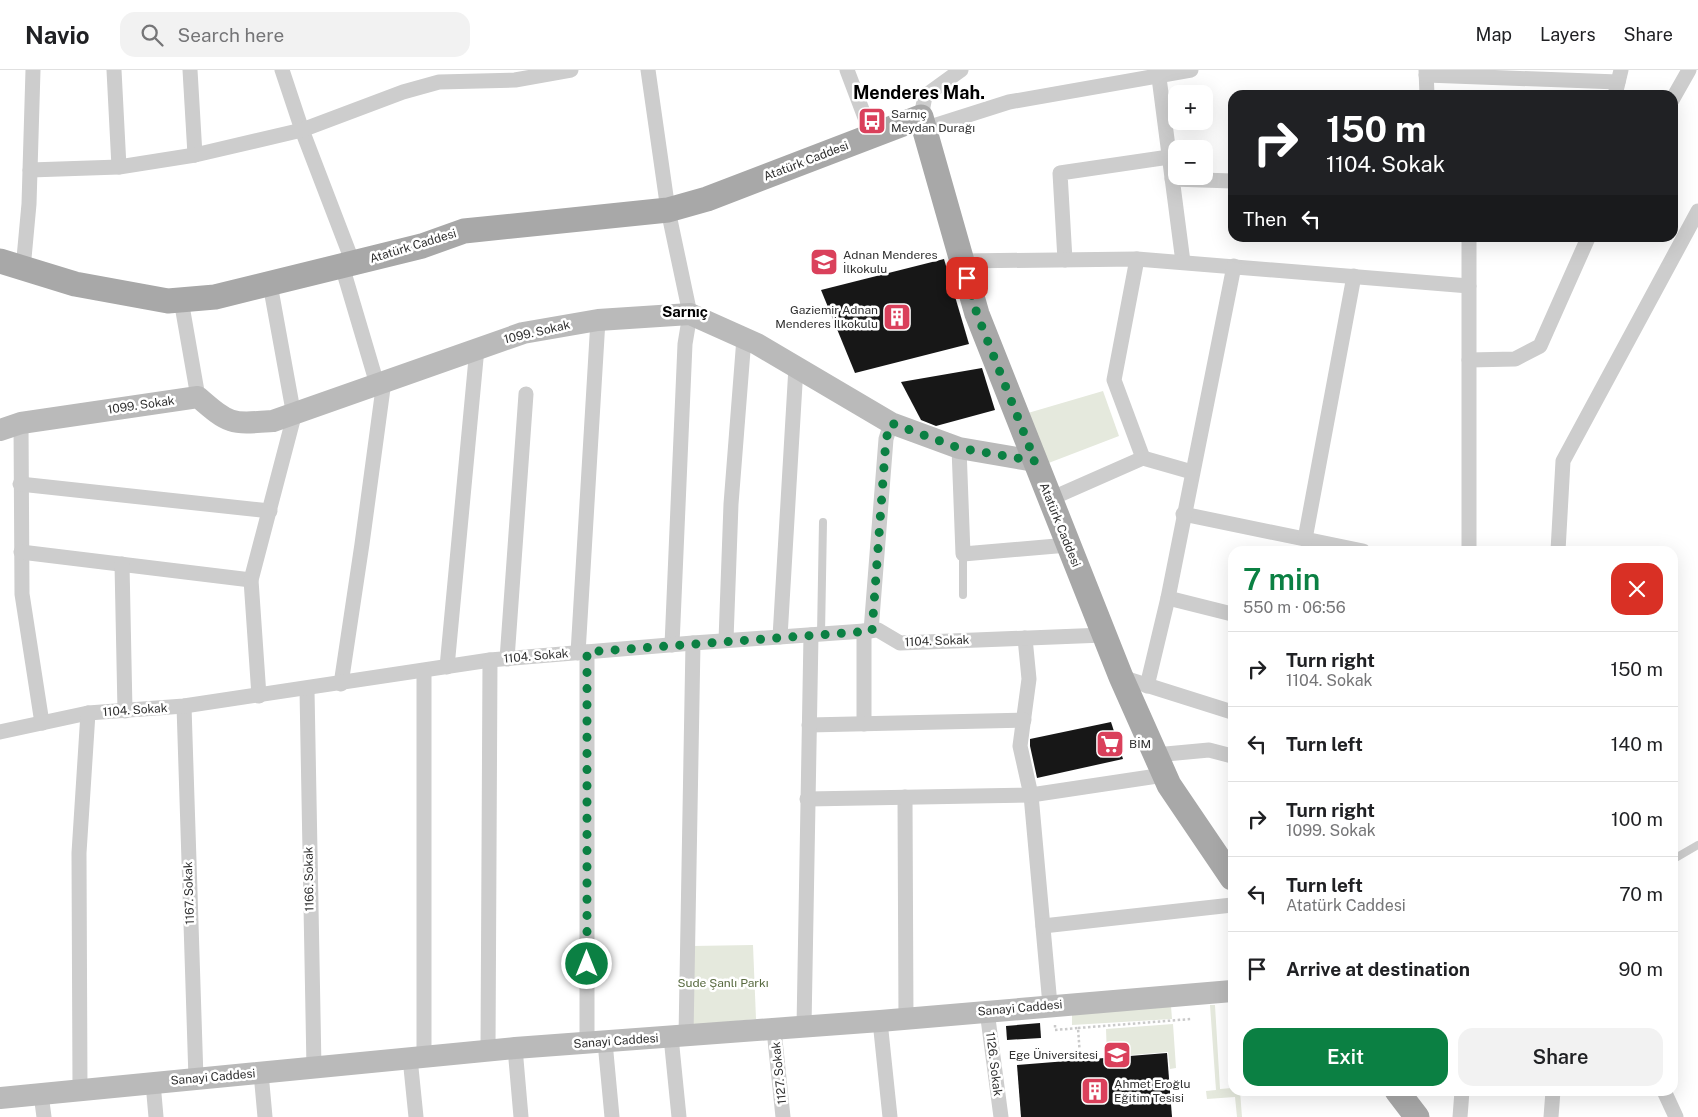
<!DOCTYPE html>
<meta charset="utf-8">
<style>
body{margin:0;font-family:"Public Sans",sans-serif;background:#f2f2f2;color:#202124;height:100vh;display:flex;flex-direction:column;font-size:19px;white-space:nowrap}
*{box-sizing:border-box;margin:0}
p{font-size:16px;color:#757577}
.icon{flex:none;width:28px;height:28px;fill:none;stroke:currentColor;stroke-width:2;stroke-linecap:round;stroke-linejoin:round}
.map{position:relative;flex:1;overflow:hidden}
.drawer{position:absolute;left:1228px;top:476px;width:450px;height:550px;display:flex;flex-direction:column;background:#fff;border-radius:15px;box-shadow:0 5px 20px #0002}
.drawer>*{flex:none}
.top-card{position:absolute;left:1228px;top:20px;width:450px;height:152px;border-radius:15px;box-shadow:0 5px 20px #0002;background:#202124;color:#fff;overflow:hidden}
.tools{position:absolute;left:1168px;top:15px;display:grid;gap:10px}
.tools a{display:grid;place-items:center;width:45px;height:45px;border-radius:10px;background:#fff;box-shadow:0 5px 20px #0002;font-size:25px}
.pin{position:absolute;display:grid;place-items:center;width:42px;height:42px;color:#fff;margin:-21px;border-radius:10px;box-shadow:0 2px 8px #0006}
.me{position:absolute;width:55px;margin:-28px;rotate:0deg;stroke-linejoin:round;filter:drop-shadow(0 0 4px #0008)}
.turn{display:flex;align-items:center;gap:18px;height:105px;padding:0 15px;font-size:22px}
.turn .icon{width:65px;height:65px;stroke-width:2.5}
.turn b{display:block;font-size:35px;line-height:42px}
.then{display:flex;align-items:center;height:48px;padding:0 15px;background:#0003;gap:10px;font-size:19px}
.round{display:grid;place-items:center;flex:none;width:52px;height:52px;border-radius:15px;background:#f2f2f2}
.headline{display:flex;align-items:center;justify-content:space-between;height:85px;padding:0 15px}
h1{font-size:30px;font-weight:600;line-height:38px;color:#0b8043}
.primary-button{display:flex;gap:10px;margin-top:auto;padding:10px 15px}
.primary-button a{flex:1;height:58px;border-radius:15px;background:#0b8043;color:#fff;font-size:20px;font-weight:600;line-height:58px;text-align:center}
.primary-button a+a{background:#f2f2f2;color:#202124}
ul{padding:0;list-style:none}
li{display:flex;align-items:center;gap:15px;height:75px;padding:0 15px;border-top:1px solid #e0e0e0}
li div{flex:1}
li b{display:block;font-size:19px}
li em{font-style:normal}
header{display:flex;align-items:center;gap:30px;box-sizing:border-box;height:70px;padding:0 25px;background:#fff;border-bottom:1px solid #e0e0e0}
header strong{font-size:24px}
nav{display:flex;gap:28px;margin-inline-start:auto;font-size:18px}
.search{width:350px;height:45px;background:#f2f2f2;display:flex;align-items:center;gap:12px;box-sizing:border-box;padding:0 18px;border-radius:15px;color:#757577;font-size:19px}
.map>svg:first-child{display:block}
.green{fill:#e5e9dd}
.building{fill:#171717}
.lines{fill:none;stroke-linecap:round;stroke-linejoin:round}
.path{stroke:#cacaca;stroke-width:2.5;stroke-dasharray:2.5 2.5;stroke-linecap:butt}
.lane{stroke:#cdcdcd;stroke-width:8}
.street{stroke:#cdcdcd;stroke-width:15}
.secondary{stroke:#bababa;stroke-width:22}
.primary{stroke:#a8a8a8;stroke-width:25}
.route{stroke:#0b8043;stroke-width:9;stroke-dasharray:0 16.2}
.labels{text-anchor:middle;dominant-baseline:central;stroke-width:5;stroke-linejoin:round;paint-order:stroke}
.poi-label{font-size:12px;fill:#303030;stroke:#fff;text-anchor:start}
.street-label{font-size:12px;fill:#303030;stroke:#fff}
.park-label{font-size:12px;fill:#586a40;stroke:#fff}
.quarter-label{font-size:15px;font-weight:bold;fill:#000;stroke:#fff}
.district-label{font-size:18px;font-weight:bold;fill:#000;stroke:#fff}
</style>
<header>
<strong>Navio</strong>
<div class="search"><svg class="icon" aria-label="search" viewBox="0 0 24 24"><circle cx="10" cy="10" r="6"/><path d="M15 15l6 6"/></svg>Search here</div>
<nav><a>Map</a><a>Layers</a><a>Share</a></nav>
</header>
<div class="map">
<svg width="1698" height="1047" viewBox="0 0 1698 1047">
<rect width="100%" height="100%" fill="#fff"/>
<!-- green -->
<g class="green">
<path d="M1103 321 1119 366 1046 394 1028 343Z"/>
<path d="M753 875 756 949 690 956 692 876Z"/>
<path d="M1210 935H1215L1220 1019 1232 1018V1021H1240L1242 1047H1237L1235 1027 1207 1029 1206 1021 1216 1020Z"/>
<path d="M1171 936 1172 949 1072 955V944Z"/>
<path d="M1173 954 1176 998 1170 999 1168 982 1107 987 1106 959Z"/>
</g>
<!-- building -->
<g class="building">
<path d="M944 189 969 274 855 303 821 220Z"/>
<path d="M982 298 995 340 936 356 921 350 901 312Z"/>
<path d="M1111 652 1123 689 1037 708 1030 676V669Z"/>
<path d="M1040 953 1041 968 1007 970 1006 956Z"/>
<path d="M1167 983 1172 1047H1021L1017 995Z"/>
</g>
<g class="lines">
<!-- path -->
<g class="path">
<path d="M1055 955V960L1078 958 1080 986"/>
<path d="M1078 958 1191 949"/>
</g>
<!-- lane -->
<g class="lane">
<path d="M963 484V525"/>
<path d="M821 564 823 452"/>
<path d="M1672 790 1698 775"/>
</g>
<!-- street -->
<g class="street">
<path d="M114 0 119 97"/>
<path d="M190 0 195 85"/>
<path d="M282 0 302 60 353 193"/>
<path d="M648 0 668 140 690 244 685 274 672 575"/>
<path d="M847 0 872 66"/>
<path d="M1158 0 1183 192"/>
<path d="M1426 0 1427 25"/>
<path d="M1426 5 1618 12"/>
<path d="M1615 25 1621 0"/>
<path d="M1672 30 1689 0"/>
<path d="M921 47 925 26 961 0"/>
<path d="M924 59 1009 32 1191 0"/>
<path d="M30 100 119 97 195 85 302 60 403 22 439 12 515 10 571 0"/>
<path d="M1172 109 1232 111"/>
<path d="M1137 189 1114 310 1143 388"/>
<path d="M1065 190 1060 103 1169 87"/>
<path d="M962 191 1137 189 1469 216"/>
<path d="M342 196 377 314"/>
<path d="M23 199 29 134 33 0"/>
<path d="M181 230 198 327"/>
<path d="M1469 290 1515 289 1540 276 1588 168"/>
<path d="M21 353 22 524 42 653"/>
<path d="M959 378 963 484 1068 475"/>
<path d="M20 414 270 441"/>
<path d="M1050 429 1143 388 1192 402"/>
<path d="M1183 444 1363 481"/>
<path d="M1305 469 1354 206"/>
<path d="M1469 481V168"/>
<path d="M1558 481 1563 391 1698 141"/>
<path d="M21 482 251 510"/>
<path d="M122 494 125 641"/>
<path d="M1168 528 1232 544"/>
<path d="M864 561V654"/>
<path d="M871 561 886 369 891 353"/>
<path d="M780 567 796 297"/>
<path d="M1025 568 1029 609 1020 676 1031 725 1050 935"/>
<path d="M726 570 731 434 744 268"/>
<path d="M578 583 598 250"/>
<path d="M507 589 526 324"/>
<path d="M447 597 477 278"/>
<path d="M1121 607 1232 642"/>
<path d="M341 614 362 474 384 311"/>
<path d="M1147 616 1168 528 1234 196"/>
<path d="M307 620 314 998"/>
<path d="M259 626 251 510 294 346 270 214"/>
<path d="M184 636 196 1009"/>
<path d="M809 655 1024 650"/>
<path d="M0 662 88 643 184 636 490 590 693 573 878 560 900 573 1104 565"/>
<path d="M1155 685 1209 680 1232 686"/>
<path d="M905 727 906 949"/>
<path d="M807 729 1031 725 1164 705"/>
<path d="M1043 856 1232 835"/>
<path d="M987 941 1001 1047"/>
<path d="M880 951 890 1047"/>
<path d="M804 957 811 565"/>
<path d="M774 960 783 1047"/>
<path d="M686 966 693 573"/>
<path d="M671 967 679 1047"/>
<path d="M605 972 612 1047"/>
<path d="M587 973V582"/>
<path d="M515 978 521 1047"/>
<path d="M488 980 490 590"/>
<path d="M424 987V601"/>
<path d="M410 988 416 1047"/>
<path d="M261 1003 265 1047"/>
<path d="M153 1013 156 1047"/>
<path d="M80 1020 79 783 88 643"/>
<path d="M1664 1021 1676 1047"/>
<path d="M41 1024 44 1047"/>
<path d="M1460 1047 1462 1021"/>
<path d="M1551 1047 1553 1021"/>
</g>
<!-- secondary -->
<g class="secondary">
<path d="M0 360 21 353 198 327C230 355 231 354 273 351L523 263 598 250 690 244 757 274 891 353 959 378 1035 391"/>
<path d="M0 1028 515 978 880 951 1232 921"/>
</g>
<!-- primary -->
<g class="primary">
<path d="M0 191 75 214 168 231 215 227 422 176 464 161 668 140 707 129 921 47 977 244 1121 607 1169 715 1232 808"/>
<path d="M1397 1021 1417 1047"/>
</g>
</g>
<g class="lines">
<!-- route -->
<path class="route" d="M587 894V582L872 561 886 369 891 353 959 378 1035 391 977 244 967 208"/>
</g>
<!-- icons -->
<defs>
<symbol id="bus-square" viewBox="-11 -11 22 22"><rect x="-9" y="-9" width="18" height="18" rx="4" fill="#da405b" stroke="#fff"/><path d="M-5-6H5V4H4V6H2V4H-2V6H-4V4H-5ZM-3.5-4V0h7V-4ZM-3.5 1.2v1.5H-2V1.2ZM2 1.2v1.5H3.5V1.2Z" fill="#fff"/></symbol>
<symbol id="school-square" viewBox="-11 -11 22 22"><rect x="-9" y="-9" width="18" height="18" rx="4" fill="#da405b" stroke="#fff"/><path d="M0-5L7-2L0 1L-7-2ZM-4 1L0 2.5L4 1V4Q0 6-4 4Z" fill="#fff"/></symbol>
<symbol id="building-square" viewBox="-11 -11 22 22"><rect x="-9" y="-9" width="18" height="18" rx="4" fill="#da405b" stroke="#fff"/><path d="M-4-6H4V6H1V3H-1V6H-4ZM-2.5-4.3h1.7v1.8h-1.7ZM.8-4.3h1.7v1.8H.8ZM-2.5-1h1.7V.8h-1.7ZM.8-1h1.7V.8H.8Z" fill="#fff"/></symbol>
<symbol id="supermarket-square" viewBox="-11 -11 22 22"><rect x="-9" y="-9" width="18" height="18" rx="4" fill="#da405b" stroke="#fff"/><path d="M-6-5.5h2.5l.6 2H6L4.5 2H-2.5L-4.4-4H-6ZM-1.5 3.2a1.3 1.3 0 1 0 .1 0ZM3 3.2a1.3 1.3 0 1 0 .1 0Z" fill="#fff"/></symbol>
<symbol id="university-square" viewBox="-11 -11 22 22"><rect x="-9" y="-9" width="18" height="18" rx="4" fill="#da405b" stroke="#fff"/><path d="M0-5L7-2L0 1L-7-2ZM-4 1L0 2.5L4 1V4Q0 6-4 4Z" fill="#fff"/></symbol>
</defs>
<g fill-rule="evenodd">
<use href="#bus-square" x="856" y="35" width="32" height="32"/>
<use href="#school-square" x="808" y="176" width="32" height="32"/>
<use href="#building-square" x="881" y="231" width="32" height="32"/>
<use href="#supermarket-square" x="1094" y="658" width="32" height="32"/>
<use href="#university-square" x="1101" y="969" width="32" height="32"/>
<use href="#building-square" x="1079" y="1005" width="32" height="32"/>
</g>
<g class="labels">
<!-- poi labels -->
<g class="poi-label">
<text x="891" y="44">Sarnıç<tspan x="891" dy="14">Meydan Durağı</tspan></text>
<text x="843" y="185">Adnan Menderes<tspan x="843" dy="14">İlkokulu</tspan></text>
<text x="878" y="240" text-anchor="end">Gaziemir Adnan<tspan x="878" dy="14">Menderes İlkokulu</tspan></text>
<text x="1129" y="674">BİM</text>
<text x="1098" y="985" text-anchor="end">Ege Üniversitesi</text>
<text x="1114" y="1014">Ahmet Eroğlu<tspan x="1114" dy="14">Eğitim Tesisi</tspan></text>
</g>
<!-- street labels -->
<g class="street-label">
<text transform="translate(806 91) rotate(-21)">Atatürk Caddesi</text>
<text transform="translate(413 176) rotate(-17)">Atatürk Caddesi</text>
<text transform="translate(537 262) rotate(-13)">1099. Sokak</text>
<text transform="translate(141 335) rotate(-8)">1099. Sokak</text>
<text transform="translate(1060 455) rotate(68)">Atatürk Caddesi</text>
<text transform="translate(937 571) rotate(-2)">1104. Sokak</text>
<text transform="translate(536 586) rotate(-5)">1104. Sokak</text>
<text transform="translate(135 640) rotate(-4)">1104. Sokak</text>
<text transform="translate(309 809) rotate(-91)">1166. Sokak</text>
<text transform="translate(189 823) rotate(-92)">1167. Sokak</text>
<text transform="translate(1020 938) rotate(-5)">Sanayi Caddesi</text>
<text transform="translate(616 971) rotate(-4)">Sanayi Caddesi</text>
<text transform="translate(994 994) rotate(83)">1126. Sokak</text>
<text transform="translate(779 1003) rotate(-96)">1127. Sokak</text>
<text transform="translate(213 1007) rotate(-5)">Sanayi Caddesi</text>
</g>
<!-- park labels -->
<g class="park-label">
<text x="723" y="913">Sude Şanlı Parkı</text>
</g>
<!-- quarter labels -->
<g class="quarter-label">
<text x="685" y="241">Sarnıç</text>
</g>
<!-- district labels -->
<g class="district-label">
<text x="919" y="22">Menderes Mah.</text>
</g>
</g>
</svg>
<div class="tools">
<a>+</a>
<a>−</a>
</div>
<div class="pin" style="left:967px;top:208px;background:#d93025"><svg class="icon" aria-label="arrive" viewBox="0 0 24 24"><path d="M6 21V4h12l-3 4 3 4H6"/></svg></div>
<svg class="me" style="left:587px;top:894px" viewBox="-20 -20 40 40"><circle r="17" fill="#0b8043" stroke="#fff" stroke-width="3"/><path d="M0-11L8 9 0 5-8 9z" fill="#fff"/></svg>
<div class="top-card">
<div class="turn"><svg class="icon" aria-label="right" viewBox="0 0 24 24"><path d="M7 20v-9h11M14 6l5 5-5 5"/></svg><div><b>150 m</b>1104. Sokak</div></div>
<div class="then">Then<svg class="icon" aria-label="left" viewBox="0 0 24 24"><path d="M17 20v-9H6M10 6l-5 5 5 5"/></svg></div>
</div>
<section class="drawer">
<div class="headline"><div><h1>7 min</h1><p>550 m · 06:56</p></div><a class="round" style="background:#d93025;color:#fff"><svg class="icon" aria-label="close" viewBox="0 0 24 24"><path d="M6 6l12 12M18 6L6 18"/></svg></a></div>
<ul>
<li><svg class="icon" aria-label="right" viewBox="0 0 24 24"><path d="M7 20v-9h11M14 6l5 5-5 5"/></svg><div><b>Turn right</b><p>1104. Sokak</p></div><em>150 m</em></li>
<li><svg class="icon" aria-label="left" viewBox="0 0 24 24"><path d="M17 20v-9H6M10 6l-5 5 5 5"/></svg><div><b>Turn left</b></div><em>140 m</em></li>
<li><svg class="icon" aria-label="right" viewBox="0 0 24 24"><path d="M7 20v-9h11M14 6l5 5-5 5"/></svg><div><b>Turn right</b><p>1099. Sokak</p></div><em>100 m</em></li>
<li><svg class="icon" aria-label="left" viewBox="0 0 24 24"><path d="M17 20v-9H6M10 6l-5 5 5 5"/></svg><div><b>Turn left</b><p>Atatürk Caddesi</p></div><em>70 m</em></li>
<li><svg class="icon" aria-label="arrive" viewBox="0 0 24 24"><path d="M6 21V4h12l-3 4 3 4H6"/></svg><div><b>Arrive at destination</b></div><em>90 m</em></li>
</ul>
<div class="primary-button"><a>Exit</a><a>Share</a></div>
</section>
</div>
